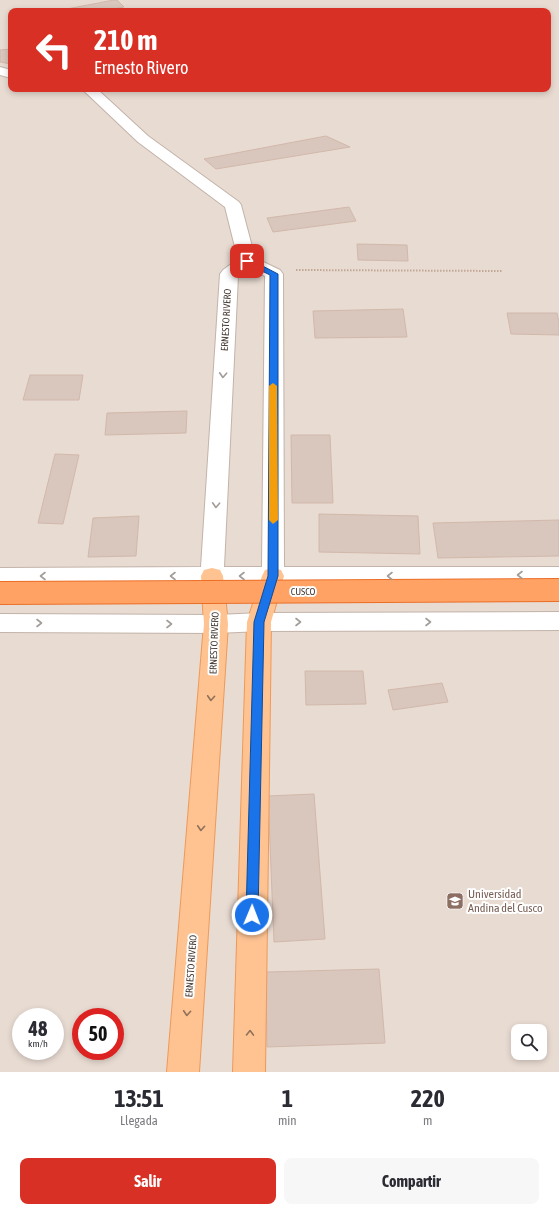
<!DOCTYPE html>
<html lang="es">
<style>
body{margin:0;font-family:"Asap Condensed",sans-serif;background:#f7f7f7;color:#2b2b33;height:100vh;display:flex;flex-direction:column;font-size:15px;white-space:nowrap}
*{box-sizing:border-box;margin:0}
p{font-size:13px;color:#7c7c81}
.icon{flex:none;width:22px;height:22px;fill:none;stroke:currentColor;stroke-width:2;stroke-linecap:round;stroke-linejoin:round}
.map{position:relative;height:1072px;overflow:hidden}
.drawer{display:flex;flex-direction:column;background:#fff;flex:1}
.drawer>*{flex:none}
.top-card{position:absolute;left:8px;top:8px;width:543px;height:84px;border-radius:8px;box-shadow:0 2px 6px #0003;background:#d93025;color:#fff;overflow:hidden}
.fabs{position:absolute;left:511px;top:1024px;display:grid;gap:8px}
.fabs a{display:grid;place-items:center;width:36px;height:36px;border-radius:8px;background:#fff;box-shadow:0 2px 6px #0003;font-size:20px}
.speed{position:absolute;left:12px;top:1008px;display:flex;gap:8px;font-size:20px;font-weight:700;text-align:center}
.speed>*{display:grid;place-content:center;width:52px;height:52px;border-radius:50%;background:#fff;box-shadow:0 2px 6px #0003;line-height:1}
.speed small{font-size:10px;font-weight:400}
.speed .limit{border:6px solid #d22;background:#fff;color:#111}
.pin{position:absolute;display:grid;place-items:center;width:34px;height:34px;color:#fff;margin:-17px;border-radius:8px;box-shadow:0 2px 6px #0006}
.me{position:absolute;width:44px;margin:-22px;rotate:1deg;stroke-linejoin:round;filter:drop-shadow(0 0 3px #0008)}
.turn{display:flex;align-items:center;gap:14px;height:84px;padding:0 20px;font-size:18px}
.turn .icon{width:52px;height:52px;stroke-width:2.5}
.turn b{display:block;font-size:28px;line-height:34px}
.eta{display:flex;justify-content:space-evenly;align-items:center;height:68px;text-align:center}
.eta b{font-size:24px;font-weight:700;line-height:28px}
.action{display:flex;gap:8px;margin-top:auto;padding:8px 20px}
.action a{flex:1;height:46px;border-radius:8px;background:#d93025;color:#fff;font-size:16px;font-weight:700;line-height:46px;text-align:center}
.action a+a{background:#f7f7f7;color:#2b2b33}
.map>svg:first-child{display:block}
.residential{fill:#e8dbd2;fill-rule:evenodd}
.building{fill:#d9c6bc;stroke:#d2b8ab}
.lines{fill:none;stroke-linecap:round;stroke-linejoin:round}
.minor-casing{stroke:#c3b3a9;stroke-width:2}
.major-casing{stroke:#ee9958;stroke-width:2}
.path{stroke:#c3a796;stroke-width:2;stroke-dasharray:1.5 1.5;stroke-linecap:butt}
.minor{fill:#fff;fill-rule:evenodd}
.major{fill:#ffc392;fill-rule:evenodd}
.highway-bridge-casing{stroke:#eb6e27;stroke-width:24;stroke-linecap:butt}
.highway-bridge{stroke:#ffa264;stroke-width:22}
.oneway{stroke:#a29c99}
.oneway2{stroke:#907159}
.route{fill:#1a73e8;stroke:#114b97}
.slow{fill:#f59e0b}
.labels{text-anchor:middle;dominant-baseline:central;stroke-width:4;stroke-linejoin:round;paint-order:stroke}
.street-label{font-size:10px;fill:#463a33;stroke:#fff}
.near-education-label{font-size:12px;fill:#785e54;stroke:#fff;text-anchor:start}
</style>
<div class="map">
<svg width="559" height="1072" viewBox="0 0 559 1072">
<rect width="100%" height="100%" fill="#f4ebe4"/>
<!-- residential -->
<path class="residential" d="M0 0H559V1072H0ZM11 11H548V89H11ZM21 1017H55V1051H21ZM81 1017H115V1051H81ZM518 1031H540V1053H518Z"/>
<!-- building -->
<g class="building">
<path d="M114 0H117L124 7 103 11H56Z"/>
<path d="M11 49V64L0 62V50Z"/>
<path d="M326 136 350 147 216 169 204 159Z"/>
<path d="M349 207 356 221 273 232 267 218Z"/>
<path d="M357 244 407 245 408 261 358 260Z"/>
<path d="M403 309 407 337 315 338 313 311Z"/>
<path d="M507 313H557L559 322V335L511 334Z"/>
<path d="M30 375H83L79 400H23Z"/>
<path d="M187 411 186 433 105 435 107 413Z"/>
<path d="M291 435H330L333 503H292Z"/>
<path d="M55 454 79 455 63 524 38 523Z"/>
<path d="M319 514 418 516 420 554 319 552Z"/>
<path d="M139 516 136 556 88 557 93 518Z"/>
<path d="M559 520V556L438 558 433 523Z"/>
<path d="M305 671H363L366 704 306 705Z"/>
<path d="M442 683 448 702 393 710 388 690Z"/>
<path d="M314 794 325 939 274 942 268 796Z"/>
<path d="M379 969 385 1043 267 1047 266 972Z"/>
</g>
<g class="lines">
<defs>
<g id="minor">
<path d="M0 67 11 70V78L0 75Z"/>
<path d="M82 89H97L148 136 239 202 241 205 255 258 280 270 283 274 284 567H559V583L0 584V568L201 567 220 274 223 270 238 259 225 207 138 142ZM248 268 265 276 262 567H224L238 276Z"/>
<path d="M559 612V630L259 631 216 633 0 632V614L216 615 259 613Z"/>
</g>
<g id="major">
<path d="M212 568 220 570 223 576 228 624 199 1072H167L204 624 201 576 204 570Z"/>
<path d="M273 568 281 570 284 576 271 622 265 1072H233L247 622 262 576 265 570Z"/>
</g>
</defs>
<!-- minor casing -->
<use href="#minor" class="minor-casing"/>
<!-- major casing -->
<use href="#major" class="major-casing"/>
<!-- path -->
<path class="path" d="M296 270 502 271"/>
<!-- minor -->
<use href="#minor" class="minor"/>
<!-- major -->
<use href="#major" class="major"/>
<defs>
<path id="highway-bridge" d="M0 593 559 590"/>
</defs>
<!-- highway-bridge casing -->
<use href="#highway-bridge" class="highway-bridge-casing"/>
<!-- highway-bridge -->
<use href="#highway-bridge" class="highway-bridge"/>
</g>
<!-- one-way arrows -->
<defs><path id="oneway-chevron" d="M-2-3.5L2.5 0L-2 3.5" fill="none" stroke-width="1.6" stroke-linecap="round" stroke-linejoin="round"/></defs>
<g class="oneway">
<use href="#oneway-chevron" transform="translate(223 375) rotate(93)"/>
<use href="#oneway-chevron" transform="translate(216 505) rotate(93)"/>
<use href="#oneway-chevron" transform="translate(520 575) rotate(180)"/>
<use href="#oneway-chevron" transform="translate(43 576) rotate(180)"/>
<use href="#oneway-chevron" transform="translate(173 576) rotate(180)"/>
<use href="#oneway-chevron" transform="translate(242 576) rotate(-180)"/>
<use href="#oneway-chevron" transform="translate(390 576) rotate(180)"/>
<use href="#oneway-chevron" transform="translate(298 622)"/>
<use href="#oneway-chevron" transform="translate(428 622)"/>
<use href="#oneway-chevron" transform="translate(39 623)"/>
<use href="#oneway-chevron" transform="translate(169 624)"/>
</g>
<g class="oneway2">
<use href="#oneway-chevron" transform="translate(211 698) rotate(94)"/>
<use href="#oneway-chevron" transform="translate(201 828) rotate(94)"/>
<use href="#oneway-chevron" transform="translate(187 1013) rotate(94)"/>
<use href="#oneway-chevron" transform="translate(250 1033) rotate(-89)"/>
</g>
<!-- route -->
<path class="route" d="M244 259H249L278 274V576L264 622 258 915 256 919 252 920 248 919 246 915 254 622 268 576 270 275 244 262Z"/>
<!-- slow -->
<path class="slow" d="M273 383 277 386 278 520 273 524 269 520V386Z"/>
<!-- icons -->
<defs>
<symbol id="school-square" viewBox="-11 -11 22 22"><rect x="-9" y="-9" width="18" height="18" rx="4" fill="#8d6e63" stroke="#fff"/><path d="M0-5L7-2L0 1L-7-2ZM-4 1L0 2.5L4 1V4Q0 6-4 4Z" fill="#fff"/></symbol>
</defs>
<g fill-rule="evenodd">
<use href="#school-square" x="445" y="891" width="20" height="20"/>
</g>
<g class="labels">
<!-- street labels -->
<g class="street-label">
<text transform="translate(226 320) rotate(-87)">ERNESTO RIVERO</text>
<text x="303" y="591">CUSCO</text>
<text transform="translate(214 643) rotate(-88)">ERNESTO RIVERO</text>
<text transform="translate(191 966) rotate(-86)">ERNESTO RIVERO</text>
</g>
<!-- near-education labels -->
<g class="near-education-label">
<text x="468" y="894">Universidad<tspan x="468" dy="14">Andina del Cusco</tspan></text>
</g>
</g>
</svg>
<div class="fabs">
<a><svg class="icon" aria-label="search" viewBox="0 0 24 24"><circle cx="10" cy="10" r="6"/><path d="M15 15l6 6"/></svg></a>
</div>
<div class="speed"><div>48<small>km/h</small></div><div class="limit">50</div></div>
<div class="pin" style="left:247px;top:261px;background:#d93025"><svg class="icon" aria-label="arrive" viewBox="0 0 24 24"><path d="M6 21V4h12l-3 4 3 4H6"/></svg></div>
<svg class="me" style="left:252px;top:915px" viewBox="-20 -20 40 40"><circle r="17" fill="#1a73e8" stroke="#fff" stroke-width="3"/><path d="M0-11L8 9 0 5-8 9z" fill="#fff"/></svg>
<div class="top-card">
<div class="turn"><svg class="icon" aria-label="left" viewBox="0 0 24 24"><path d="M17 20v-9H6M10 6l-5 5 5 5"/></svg><div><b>210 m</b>Ernesto Rivero</div></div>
</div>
</div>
<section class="drawer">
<div class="eta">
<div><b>13:51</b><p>Llegada</p></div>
<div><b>1</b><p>min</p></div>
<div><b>220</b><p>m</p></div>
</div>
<div class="action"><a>Salir</a><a>Compartir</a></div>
</section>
